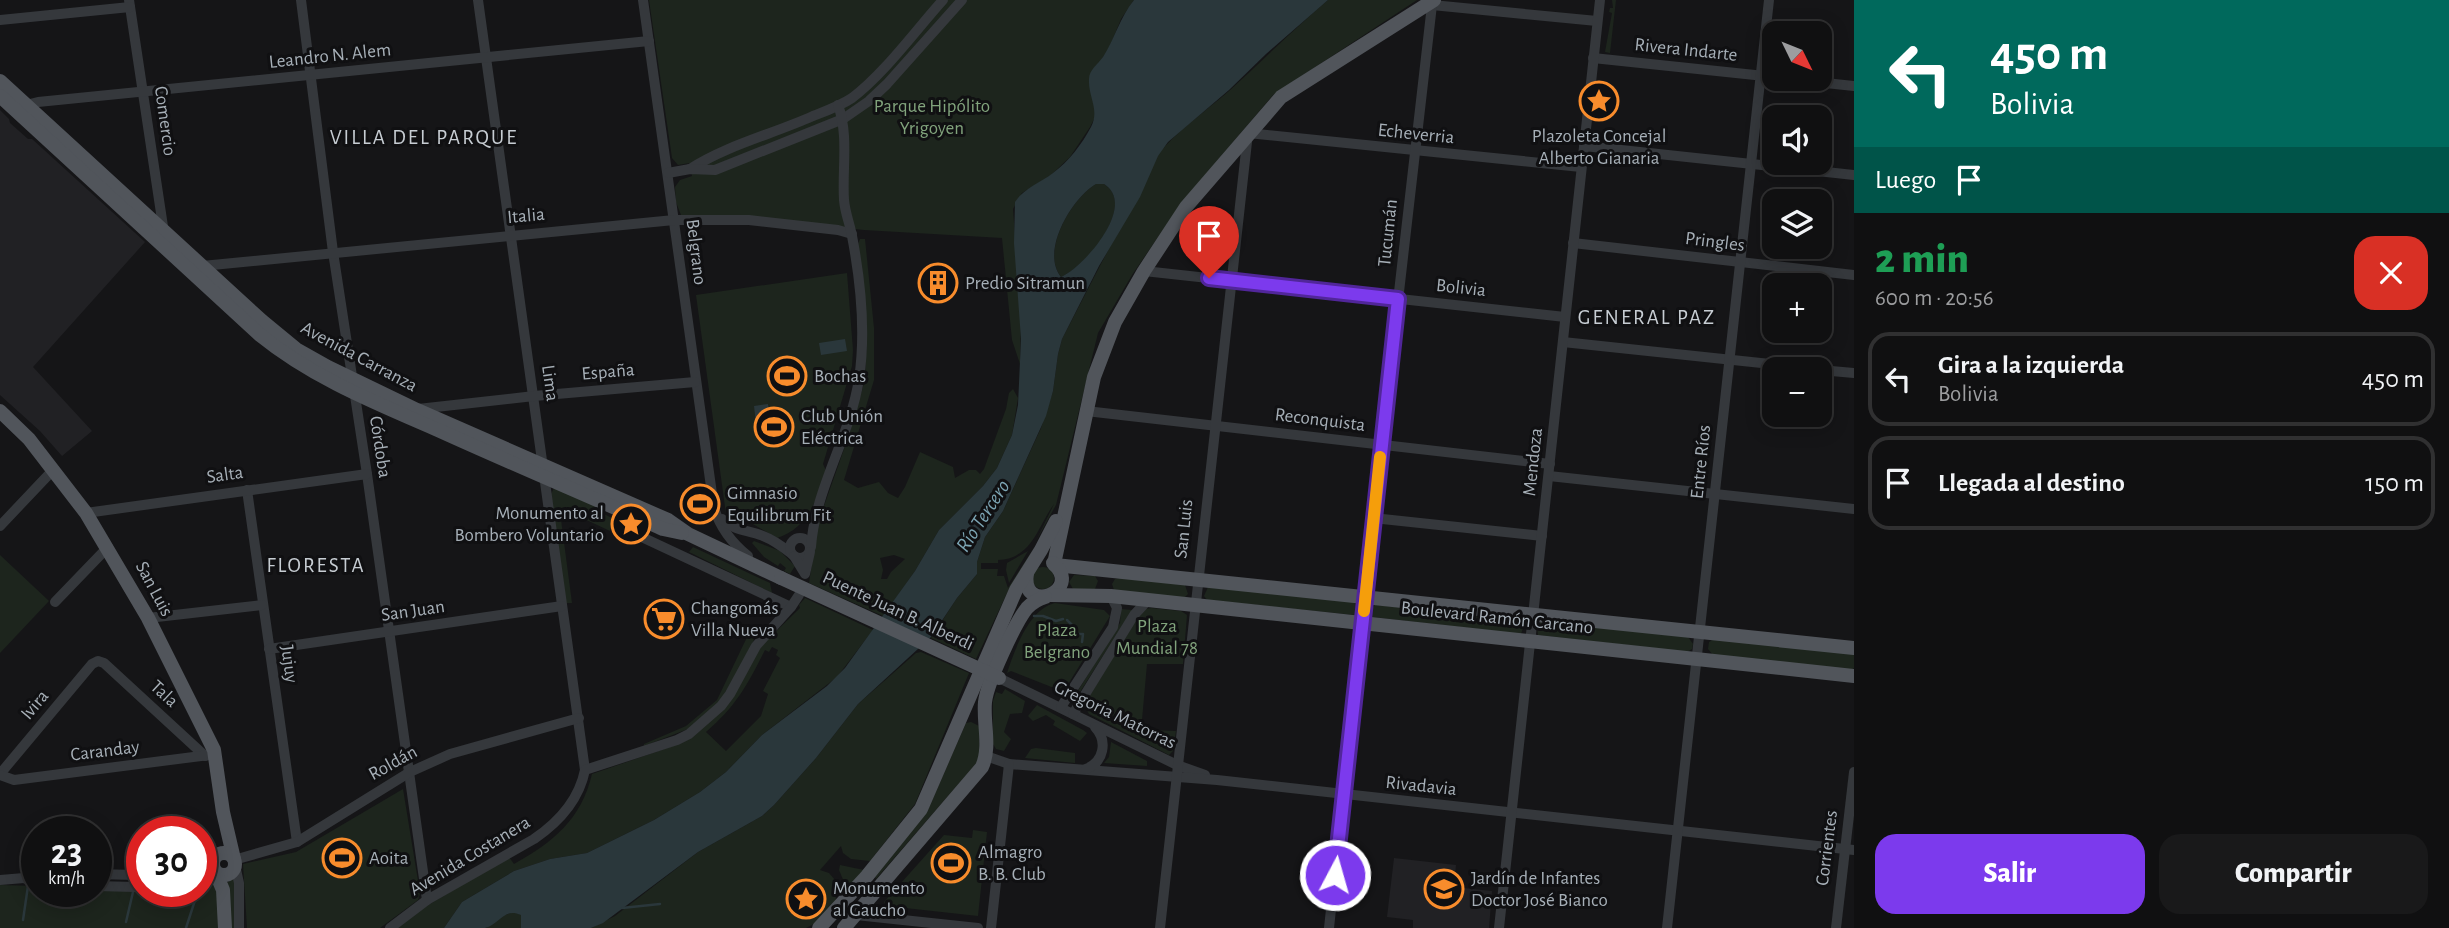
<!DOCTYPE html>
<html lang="es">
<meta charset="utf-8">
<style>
body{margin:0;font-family:"Alegreya Sans",sans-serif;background:#19191a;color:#f1f3f6;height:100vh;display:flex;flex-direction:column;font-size:26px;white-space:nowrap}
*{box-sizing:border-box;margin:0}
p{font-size:23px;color:#9c9d9f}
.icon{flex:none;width:38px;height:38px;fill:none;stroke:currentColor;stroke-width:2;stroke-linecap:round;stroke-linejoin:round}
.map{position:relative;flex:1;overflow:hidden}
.details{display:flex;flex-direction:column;background:#101011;width:595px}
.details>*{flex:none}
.top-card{background:#00695c;color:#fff;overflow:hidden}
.needle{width:46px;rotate:133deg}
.fabs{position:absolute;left:1762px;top:21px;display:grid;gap:14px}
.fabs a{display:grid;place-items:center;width:70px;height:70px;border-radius:14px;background:#101011;box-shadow:0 4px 18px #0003,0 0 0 2px #303031;font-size:35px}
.speed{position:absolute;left:21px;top:816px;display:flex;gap:14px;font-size:35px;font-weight:700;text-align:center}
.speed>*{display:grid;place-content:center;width:91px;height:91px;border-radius:50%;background:#101011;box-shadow:0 4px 18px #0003,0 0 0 2px #303031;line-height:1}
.speed small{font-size:18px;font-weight:400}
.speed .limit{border:10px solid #d22;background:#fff;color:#111}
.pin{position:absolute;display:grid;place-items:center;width:60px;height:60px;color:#fff;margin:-72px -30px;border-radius:50% 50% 50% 0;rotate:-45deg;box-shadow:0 0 7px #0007}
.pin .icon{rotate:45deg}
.me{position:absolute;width:77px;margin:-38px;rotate:6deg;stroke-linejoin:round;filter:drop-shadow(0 0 5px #0008)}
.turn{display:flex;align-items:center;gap:24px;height:147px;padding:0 21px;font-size:32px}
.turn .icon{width:91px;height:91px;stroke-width:2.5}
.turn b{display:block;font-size:49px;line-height:60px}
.then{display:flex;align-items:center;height:66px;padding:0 21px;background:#0003;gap:14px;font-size:26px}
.round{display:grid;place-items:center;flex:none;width:74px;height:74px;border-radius:21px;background:#19191a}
.overview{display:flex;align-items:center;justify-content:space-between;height:119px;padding:0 21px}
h1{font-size:42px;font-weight:800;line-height:52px;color:#1e9e55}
.action{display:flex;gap:14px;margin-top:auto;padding:14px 21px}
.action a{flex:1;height:80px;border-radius:21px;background:#7c3aed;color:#fff;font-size:28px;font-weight:800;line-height:80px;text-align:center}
.action a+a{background:#19191a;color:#f1f3f6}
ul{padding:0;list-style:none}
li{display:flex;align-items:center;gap:21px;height:94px;margin:0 14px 10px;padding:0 7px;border:4px solid #303031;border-radius:21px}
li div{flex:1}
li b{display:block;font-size:26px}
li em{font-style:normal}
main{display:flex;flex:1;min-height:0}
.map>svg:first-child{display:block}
.built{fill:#212124}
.green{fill:#1d251d;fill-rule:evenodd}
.water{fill:#2a373b;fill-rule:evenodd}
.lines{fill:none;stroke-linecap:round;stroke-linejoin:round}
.stream{stroke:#2a373b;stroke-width:2.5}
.minor{stroke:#35383c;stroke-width:10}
.major{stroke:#51555b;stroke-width:14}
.major-bridge{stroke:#51555b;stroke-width:14}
.route-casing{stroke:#51269a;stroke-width:18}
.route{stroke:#7c3aed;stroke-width:12}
.slow{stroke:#f59e0b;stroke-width:12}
.labels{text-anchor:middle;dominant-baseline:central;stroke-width:6;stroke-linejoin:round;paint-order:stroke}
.street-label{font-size:19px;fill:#a6afb7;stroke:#101012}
.park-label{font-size:19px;fill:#81a37c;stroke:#101012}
.poi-label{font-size:19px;fill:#a6afb7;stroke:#101012;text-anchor:start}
.neighbourhood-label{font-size:21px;letter-spacing:2px;fill:#c7cdd3;stroke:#101012}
.water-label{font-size:21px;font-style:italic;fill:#7ca4b3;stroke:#101012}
</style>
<main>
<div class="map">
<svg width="1854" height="928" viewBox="0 0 1854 928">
<rect width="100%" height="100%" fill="#151517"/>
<!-- built -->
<g class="built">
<path d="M0 110 9 119 10 123 28 139H32L145 242 33 367 92 431 62 456 40 431 0 395Z"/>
<path d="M1394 858 1456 865 1454 887 1492 891 1489 928H1413V920L1387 917Z"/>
</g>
<!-- green -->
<g class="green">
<path d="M649 0H1134L1121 19 1110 46 1089 80 1095 107V117L1090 127 1070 157 1051 175 1022 193 1013 209 1021 317 1020 364 1012 340 1002 238 864 230 751 217 681 215 676 202 675 187 680 180 692 176 690 163 678 165 672 158Z"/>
<path d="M1328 0H1417L1273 95 1182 202 1132 275 1098 333 1056 505 1036 541 1054 504C1038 526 1032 559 998 560V563H981V569H998L997 576H1004L1008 588 1035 546 1009 589 976 659 931 638 957 598 977 574V562L985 537 1003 511 1041 428 1053 391 1058 354 1062 339 1157 156C1177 130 1205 112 1229 91 1262 61 1294 29 1328 0Z"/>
<path d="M1612 0H1616L1610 53 1605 52 1612 13 1609 12 1610 8H1613Z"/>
<path d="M1096 184H1104C1138 205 1085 267 1061 277 1040 251 1072 198 1096 184Z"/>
<path d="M860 239H865L874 328V380L844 480 858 488 879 482 888 493 898 498 905 487 920 452 953 467 955 478 969 470H976L980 474 984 469 1006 409 1009 393 1013 389 1018 398 1012 435 997 468 983 486 939 530 915 571 883 616 809 583 818 523 849 435 865 380 867 330 858 244ZM894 555 905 559 891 572 887 579H881L883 570 880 558Z"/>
<path d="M847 273 853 350 852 366 823 464 827 473C817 499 807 529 777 538L746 520 733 522 726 514 696 295Z"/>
<path d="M554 488 591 503 604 514 614 519 610 531 563 509 560 512 572 603H566L551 494Z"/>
<path d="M754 541 780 551 795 566 790 574 784 571 786 568 780 563 778 566 764 557 752 543Z"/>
<path d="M693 547 770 583 772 593 689 552Z"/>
<path d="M1028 551 1009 583 1006 570 1007 563Z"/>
<path d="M0 555 49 601 0 653Z"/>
<circle cx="1043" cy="578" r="11"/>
<path d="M1074 575 1095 576 1098 581 1095 589H1073L1069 582Z"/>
<path d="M1120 578 1185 585 1188 594 1184 598 1114 590 1112 584 1115 579Z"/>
<path d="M1208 587 1352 602 1356 604 1357 612 1355 615 1207 600 1204 596Z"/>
<path d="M805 598 873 630 837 677 762 735 726 772 700 792 654 820 587 853 550 859 514 871 462 902 444 928H393L408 917 509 857 514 864C553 842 581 820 592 774L673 746 693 736 762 645 800 608 799 605ZM772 647 778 650 776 655 780 658 763 691 768 694 761 716 726 751 706 732C736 706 747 686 765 650L769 652Z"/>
<path d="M1055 603 1104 610 1110 616 1067 686 1063 689 1054 688 1011 671 1007 673C1015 649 1029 609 1055 603Z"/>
<path d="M1375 605 1520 619 1524 625 1521 634 1372 617 1371 609Z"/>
<path d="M1151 608 1181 611 1187 615 1183 664H1147L1142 720 1151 730 1176 731 1173 751 1169 755 1089 714 1084 705 1139 615 1145 609Z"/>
<path d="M1121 609 1132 610 1073 703 1071 702 1120 623Z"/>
<path d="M1541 622 1688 637 1693 644 1692 649 1687 652 1538 635 1537 626Z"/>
<path d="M749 633 754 640 721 702 688 729 644 746V744L686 726 717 700Z"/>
<path d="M1714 639 1854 654V668L1852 670 1713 655 1708 649 1709 642Z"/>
<path d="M921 652 969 673 915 804 870 861 851 859 843 853 841 846 820 870 829 873 835 880 836 902 814 924 806 928H591L615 916 698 852 762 816 774 805 816 758 858 704 916 653Z"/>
<path d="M1005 689 1025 701 1022 713 1010 714 1004 732 1011 739 1004 751 996 749 993 744V701L996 692 1002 694Z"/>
<path d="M1037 705 1083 730 1087 733 1080 741 1053 725 1055 721 1046 715 1033 721 1028 716Z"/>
<path d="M971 722 979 726 980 759 876 879 875 877 927 812 966 723Z"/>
<path d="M1111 742 1147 761V766L1104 763 1109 757Z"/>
<path d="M1036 748 1075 753V763L1025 758 1031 749Z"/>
<path d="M403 789 420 893 418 900 380 928H247L243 864 296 852Z"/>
<path d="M973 830 987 832 978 916 887 906 884 902 944 835 972 838Z"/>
<path d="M840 865 864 870 847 889 839 870Z"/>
<path d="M210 878 227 883 231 879 234 880 237 928H0V885L37 886V891H201V879Z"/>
<path d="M514 912 521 915V928H486L504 915Z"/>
</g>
<!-- water -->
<g class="water">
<path d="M1134 0H1328L1266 54 1229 90 1168 142 1158 156 1140 197 1099 266 1062 339 1058 354 1053 391 1046 416 1003 511 985 537 977 562V574L957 598 931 637 858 704 816 758 774 805 762 816 698 852 603 923 591 928H521V915C504 907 500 924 485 928 474 928 456 928 444 928L462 902 514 871 550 859 587 853 654 820 700 792 726 772 762 735 827 686 845 668 915 571 939 530 983 486 997 468 1012 435 1018 405 1021 339 1014 243 1015 202C1024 188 1040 183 1053 173 1069 161 1082 144 1091 127 1100 109 1088 97 1089 79 1089 70 1098 64 1103 57 1115 38 1120 17 1134 0ZM1096 184H1104C1138 205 1084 267 1061 277 1040 251 1072 198 1096 184Z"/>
<path d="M845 339 847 351 821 355 819 343Z"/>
<path d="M768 404 771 430 757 432 754 406Z"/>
</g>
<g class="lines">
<!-- stream -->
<g class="stream">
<path d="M1034 616H1043L1056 621 1063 619"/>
<path d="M1067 620 1072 625 1071 634H1083L1082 642"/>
<path d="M622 908 660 904"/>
<path d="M23 920 28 886"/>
<path d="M126 922 133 892"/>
<path d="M186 928 198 891"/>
</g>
<!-- minor -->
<g class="minor">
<path d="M129 0 164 233"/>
<path d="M301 0 333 252 367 474 427 900"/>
<path d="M478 0 585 770"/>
<path d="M643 0 714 508C720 527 733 544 748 556"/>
<path d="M1432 5 1597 21"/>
<path d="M0 20 130 7"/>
<path d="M1593 58 1774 77"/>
<path d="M1788 79 1854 86"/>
<path d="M23 108 26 105 38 102 649 41"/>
<path d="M1584 146 1854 175"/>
<path d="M690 169C727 145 773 134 813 116 826 111 840 106 852 98 884 74 916 30 943 0"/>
<path d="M668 173 690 169 715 170 843 119 869 101 887 84 962 0"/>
<path d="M1573 243 1854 275"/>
<path d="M202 266 674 220H749L838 230 852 234"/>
<path d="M1144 271 1565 317"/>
<path d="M1563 342 1817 369"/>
<path d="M1820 370 1854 373"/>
<path d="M418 409 534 396 695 382"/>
<path d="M1086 411 1550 464"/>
<path d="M1549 476 1854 509"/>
<path d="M247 490 297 842"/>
<path d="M621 511 616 525 791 607"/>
<path d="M86 513 367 474"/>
<path d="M1373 518 1542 536"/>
<path d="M722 519C736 532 746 529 763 536 774 540 783 547 792 554"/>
<path d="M0 526 54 469"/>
<circle cx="800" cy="548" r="10"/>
<path d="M811 547C815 489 850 437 859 379 866 332 861 283 852 236 850 224 845 213 844 200 842 169 849 135 838 105"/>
<path d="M794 556 805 574 810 552"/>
<path d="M55 602 108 547"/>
<path d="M148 618 262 605"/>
<path d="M269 649 562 606"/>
<path d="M999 678 1177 765 1205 775"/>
<path d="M1061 707 1113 627 1117 608 1111 596"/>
<path d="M1073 714 1134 615 1148 600"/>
<path d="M986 756 1009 764 1217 780 1854 850"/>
<path d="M1086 769C1104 762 1108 741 1095 727"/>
<path d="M0 774 92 664 98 661 104 663 205 756"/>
<path d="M0 775 14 780 209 755"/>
<path d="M234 860 297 842 410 772 450 754 579 718"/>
<path d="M235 865 239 883V928"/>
<path d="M96 874 135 875 142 878"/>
<path d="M201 874 215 869"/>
<path d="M24 878 37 883"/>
<path d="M0 880 24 878 37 872"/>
<path d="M96 886 135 887 142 883"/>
<path d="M856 915 978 928"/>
<path d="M390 928 427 900 534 839C559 822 579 800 585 770L677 740 689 734 721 706 730 694 756 646 791 607 799 595"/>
<path d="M991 928 1009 764"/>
<path d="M1160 928 1248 133 1581 167"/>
<path d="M1329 928 1373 518 1432 5 1430 2"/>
<path d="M1499 928 1600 0"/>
<path d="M1667 928 1769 0"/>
<path d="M1836 928 1854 772"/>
</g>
<!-- major -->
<g class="major">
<path d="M0 81 262 321 296 349 328 367 417 410 668 520 688 534 781 578"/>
<path d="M0 96 260 335C313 378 376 403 438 430 513 464 589 496 663 529L682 533"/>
<path d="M0 411 29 439 86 513 148 618 214 750 223 812 234 859"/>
<path d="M1054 564 1094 377 1115 322 1144 271 1186 207 1281 97 1434 0"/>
<path d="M1055 565 1854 648"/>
<path d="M1027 573C1020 616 1085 592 1053 563"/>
<path d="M1051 595 1111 596 1854 676"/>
<circle cx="224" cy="864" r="11"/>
<path d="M215 871 223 890 225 928"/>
<path d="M819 928 867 876 921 809 1016 590 1041 550 1056 521"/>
<path d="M844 928 982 767C991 747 983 723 985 702 987 683 1015 623 1027 608 1033 602 1038 599 1045 597"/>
</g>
<!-- major-bridge -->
<path class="major-bridge" d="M781 578 999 678"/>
</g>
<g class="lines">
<defs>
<path id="route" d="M1209 278 1398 299 1335 875"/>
</defs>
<!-- route casing -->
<use href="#route" class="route-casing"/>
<!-- route -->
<use href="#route" class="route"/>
<!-- slow -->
<path class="slow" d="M1364 611 1380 457"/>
</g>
<!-- icons -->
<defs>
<symbol id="sight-ring" viewBox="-11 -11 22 22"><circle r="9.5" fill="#101012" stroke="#f88c2c" stroke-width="1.5"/><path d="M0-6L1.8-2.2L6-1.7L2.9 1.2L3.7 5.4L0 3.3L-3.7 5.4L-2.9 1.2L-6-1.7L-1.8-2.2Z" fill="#f88c2c"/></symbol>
<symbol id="building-ring" viewBox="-11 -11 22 22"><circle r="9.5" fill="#101012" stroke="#f88c2c" stroke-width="1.5"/><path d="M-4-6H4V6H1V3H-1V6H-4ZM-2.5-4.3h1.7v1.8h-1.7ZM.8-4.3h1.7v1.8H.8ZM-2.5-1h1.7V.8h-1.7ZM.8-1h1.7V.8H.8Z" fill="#f88c2c"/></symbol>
<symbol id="stadium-ring" viewBox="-11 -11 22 22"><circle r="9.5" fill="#101012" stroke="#f88c2c" stroke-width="1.5"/><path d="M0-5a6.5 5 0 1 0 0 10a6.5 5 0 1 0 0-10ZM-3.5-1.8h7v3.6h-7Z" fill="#f88c2c"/></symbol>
<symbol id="supermarket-ring" viewBox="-11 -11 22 22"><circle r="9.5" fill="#101012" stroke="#f88c2c" stroke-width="1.5"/><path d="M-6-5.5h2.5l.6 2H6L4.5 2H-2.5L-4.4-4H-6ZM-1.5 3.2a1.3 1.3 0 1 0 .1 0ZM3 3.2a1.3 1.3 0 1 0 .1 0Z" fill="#f88c2c"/></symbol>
<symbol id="school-ring" viewBox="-11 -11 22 22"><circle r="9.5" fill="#101012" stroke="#f88c2c" stroke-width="1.5"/><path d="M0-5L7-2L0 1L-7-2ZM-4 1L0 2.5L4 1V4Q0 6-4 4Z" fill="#f88c2c"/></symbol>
</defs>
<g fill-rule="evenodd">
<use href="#sight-ring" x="1577" y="79" width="44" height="44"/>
<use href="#building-ring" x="916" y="261" width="44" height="44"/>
<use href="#stadium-ring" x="765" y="354" width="44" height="44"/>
<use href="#stadium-ring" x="752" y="405" width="44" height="44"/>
<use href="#stadium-ring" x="678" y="482" width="44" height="44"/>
<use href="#sight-ring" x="609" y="502" width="44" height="44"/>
<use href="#supermarket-ring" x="642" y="597" width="44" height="44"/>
<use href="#stadium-ring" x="320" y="836" width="44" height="44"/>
<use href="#stadium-ring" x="929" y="841" width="44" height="44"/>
<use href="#school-ring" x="1422" y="867" width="44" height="44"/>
<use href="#sight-ring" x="784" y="877" width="44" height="44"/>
</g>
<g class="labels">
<!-- street labels -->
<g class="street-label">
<text transform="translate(1686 50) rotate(6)">Rivera Indarte</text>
<text transform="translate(330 56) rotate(-6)">Leandro N. Alem</text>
<text transform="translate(165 121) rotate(82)">Comercio</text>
<text transform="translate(1416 134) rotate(6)">Echeverria</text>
<text transform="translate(526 216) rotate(-5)">Italia</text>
<text transform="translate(1388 233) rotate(-84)">Tucumán</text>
<text transform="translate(1715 242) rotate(7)">Pringles</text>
<text transform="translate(696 252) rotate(83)">Belgrano</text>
<text transform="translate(1461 288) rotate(6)">Bolivia</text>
<text transform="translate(359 357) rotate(28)">Avenida Carranza</text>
<text transform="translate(608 372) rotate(-5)">España</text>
<text transform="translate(550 383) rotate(82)">Lima</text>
<text transform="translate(1320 420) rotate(7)">Reconquista</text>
<text transform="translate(380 447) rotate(81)">Córdoba</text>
<text transform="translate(1533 462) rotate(-84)">Mendoza</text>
<text transform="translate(1701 462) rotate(-84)">Entre Ríos</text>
<text transform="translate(225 475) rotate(-8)">Salta</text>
<text transform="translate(1184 529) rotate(-84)">San Luis</text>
<text transform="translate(154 589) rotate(62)">San Luis</text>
<text transform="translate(413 611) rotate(-8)">San Juan</text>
<text transform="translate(898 611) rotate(25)">Puente Juan B. Alberdi</text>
<text transform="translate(1497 618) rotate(6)">Boulevard Ramón Carcano</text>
<text transform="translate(289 664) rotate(82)">Jujuy</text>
<text transform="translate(164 694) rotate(43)">Tala</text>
<text transform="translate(35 705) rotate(-50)">Ivira</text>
<text transform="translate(1115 715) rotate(26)">Gregoria Matorras</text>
<text transform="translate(105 751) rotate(-7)">Caranday</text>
<text transform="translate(393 763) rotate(-29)">Roldán</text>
<text transform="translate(1421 786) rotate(6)">Rivadavia</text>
<text transform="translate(1827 848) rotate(-83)">Corrientes</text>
<text transform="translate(470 856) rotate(-31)">Avenida Costanera</text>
</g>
<!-- park labels -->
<g class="park-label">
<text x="932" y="106">Parque Hipólito<tspan x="932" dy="22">Yrigoyen</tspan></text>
<text x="1157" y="626">Plaza<tspan x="1157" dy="22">Mundial 78</tspan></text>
<text x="1057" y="630">Plaza<tspan x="1057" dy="22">Belgrano</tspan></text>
</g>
<!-- poi labels -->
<g class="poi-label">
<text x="1599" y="136" text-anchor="middle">Plazoleta Concejal<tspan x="1599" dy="22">Alberto Gianaria</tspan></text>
<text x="965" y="283">Predio Sitramun</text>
<text x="814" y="376">Bochas</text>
<text x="801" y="416">Club Unión<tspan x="801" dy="22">Eléctrica</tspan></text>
<text x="727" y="493">Gimnasio<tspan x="727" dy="22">Equilibrum Fit</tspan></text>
<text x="604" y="513" text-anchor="end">Monumento al<tspan x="604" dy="22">Bombero Voluntario</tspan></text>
<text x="691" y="608">Changomás<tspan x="691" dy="22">Villa Nueva</tspan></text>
<text x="978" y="852">Almagro<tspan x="978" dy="22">B. B. Club</tspan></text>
<text x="369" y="858">Aoita</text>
<text x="1471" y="878">Jardín de Infantes<tspan x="1471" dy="22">Doctor José Bianco</tspan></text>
<text x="833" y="888">Monumento<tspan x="833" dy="22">al Gaucho</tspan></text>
</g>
<!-- neighbourhood labels -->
<g class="neighbourhood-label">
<text x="424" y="137">VILLA DEL PARQUE</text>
<text x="1647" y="317">GENERAL PAZ</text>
<text x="316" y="565">FLORESTA</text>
</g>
<!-- water labels -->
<g class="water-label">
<text transform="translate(983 516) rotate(-57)">Río Tercero</text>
</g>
</g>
</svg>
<div class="fabs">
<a><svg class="needle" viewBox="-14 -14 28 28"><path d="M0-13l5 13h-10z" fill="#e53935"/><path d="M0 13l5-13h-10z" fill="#9c9d9f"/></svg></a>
<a><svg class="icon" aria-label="sound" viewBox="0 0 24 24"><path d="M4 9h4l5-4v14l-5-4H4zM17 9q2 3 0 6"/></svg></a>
<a><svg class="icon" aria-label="layers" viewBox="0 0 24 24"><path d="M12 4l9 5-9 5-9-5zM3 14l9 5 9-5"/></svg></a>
<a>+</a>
<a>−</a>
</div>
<div class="speed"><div>23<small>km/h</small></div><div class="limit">30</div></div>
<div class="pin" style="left:1209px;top:278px;background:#d93025"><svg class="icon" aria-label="arrive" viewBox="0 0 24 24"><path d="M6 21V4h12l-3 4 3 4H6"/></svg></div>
<svg class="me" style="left:1335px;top:875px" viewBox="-20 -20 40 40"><circle r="17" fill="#7c3aed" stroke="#fff" stroke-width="3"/><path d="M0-11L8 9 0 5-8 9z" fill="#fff"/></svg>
</div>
<section class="details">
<div class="top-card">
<div class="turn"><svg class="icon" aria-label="left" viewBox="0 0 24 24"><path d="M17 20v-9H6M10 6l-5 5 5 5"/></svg><div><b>450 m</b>Bolivia</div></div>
<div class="then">Luego<svg class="icon" aria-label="arrive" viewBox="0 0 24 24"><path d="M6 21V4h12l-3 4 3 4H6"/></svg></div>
</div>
<div class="overview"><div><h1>2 min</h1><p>600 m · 20:56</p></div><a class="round" style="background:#d93025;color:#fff"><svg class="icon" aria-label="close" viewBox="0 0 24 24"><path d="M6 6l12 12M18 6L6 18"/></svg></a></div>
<ul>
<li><svg class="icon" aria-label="left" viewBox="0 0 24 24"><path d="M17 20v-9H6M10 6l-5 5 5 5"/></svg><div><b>Gira a la izquierda</b><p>Bolivia</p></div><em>450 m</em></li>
<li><svg class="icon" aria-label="arrive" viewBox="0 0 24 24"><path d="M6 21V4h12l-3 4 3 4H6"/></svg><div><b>Llegada al destino</b></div><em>150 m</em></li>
</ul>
<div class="action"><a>Salir</a><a>Compartir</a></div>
</section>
</main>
